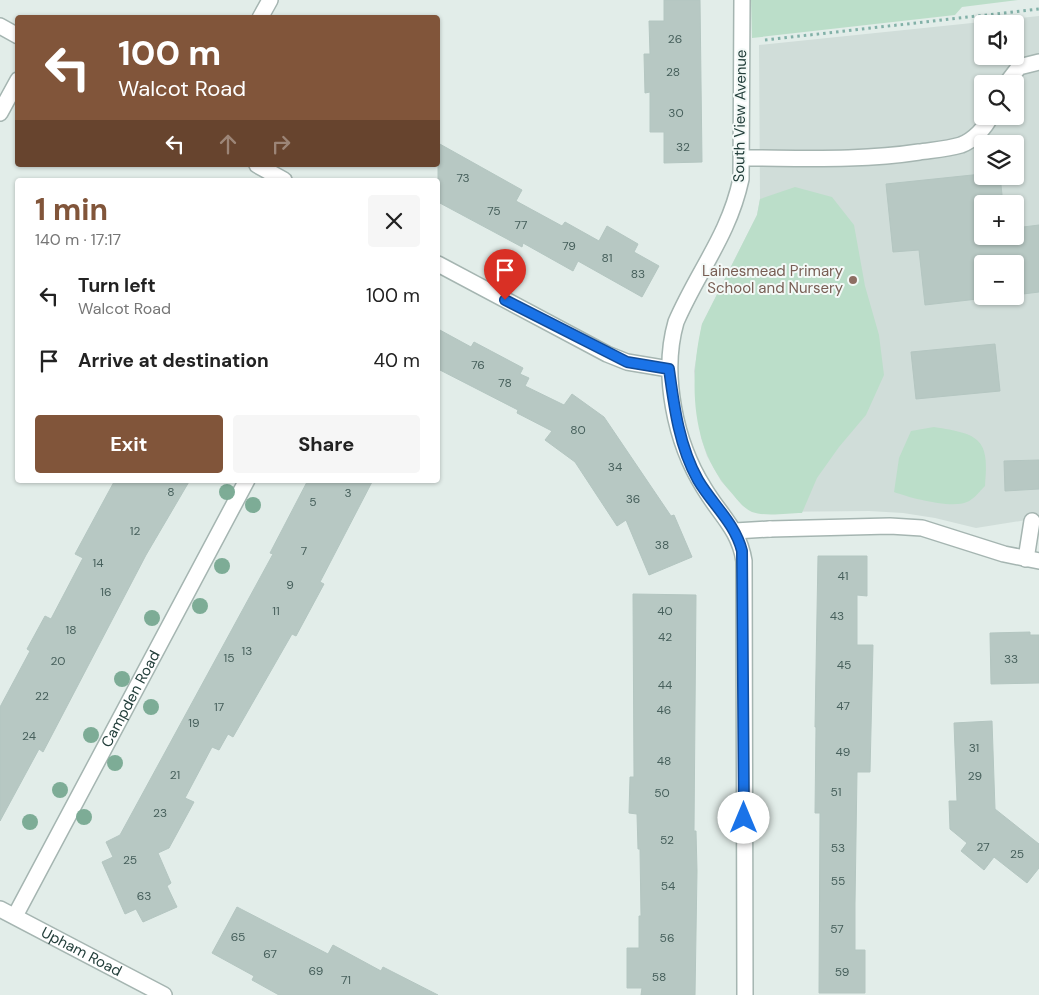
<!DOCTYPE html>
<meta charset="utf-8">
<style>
body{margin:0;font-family:"DM Sans",sans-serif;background:#f6f6f6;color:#222;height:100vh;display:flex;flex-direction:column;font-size:19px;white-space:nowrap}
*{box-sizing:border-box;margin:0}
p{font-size:16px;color:#767676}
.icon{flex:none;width:28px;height:28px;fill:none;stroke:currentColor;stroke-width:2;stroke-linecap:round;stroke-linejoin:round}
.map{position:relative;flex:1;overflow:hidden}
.side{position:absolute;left:15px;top:178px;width:425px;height:305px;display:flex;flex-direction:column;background:#fff;border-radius:5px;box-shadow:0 1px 4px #0004}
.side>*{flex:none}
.guide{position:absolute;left:15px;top:15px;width:425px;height:152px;border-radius:5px;box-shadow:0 1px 4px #0004;background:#81553a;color:#fff;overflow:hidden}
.fabs{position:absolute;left:974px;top:15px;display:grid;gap:10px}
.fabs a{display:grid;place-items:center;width:50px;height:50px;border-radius:5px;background:#fff;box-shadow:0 1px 4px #0004;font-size:25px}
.pin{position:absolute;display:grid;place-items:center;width:42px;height:42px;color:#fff;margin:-51px -21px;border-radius:50% 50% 50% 0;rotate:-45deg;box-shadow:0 0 5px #0007}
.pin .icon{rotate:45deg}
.me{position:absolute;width:55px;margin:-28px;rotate:0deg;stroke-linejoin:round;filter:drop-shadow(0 0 4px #0008)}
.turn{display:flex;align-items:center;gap:18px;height:105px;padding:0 20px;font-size:22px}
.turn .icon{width:65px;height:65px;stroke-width:2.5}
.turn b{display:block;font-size:35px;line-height:42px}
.lanes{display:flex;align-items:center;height:48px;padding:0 20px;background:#0003;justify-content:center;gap:25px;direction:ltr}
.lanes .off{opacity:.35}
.round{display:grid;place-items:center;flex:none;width:52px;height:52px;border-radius:5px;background:#f6f6f6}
.headline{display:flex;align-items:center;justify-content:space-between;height:85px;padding:0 20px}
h1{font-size:30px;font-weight:700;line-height:38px;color:#81553a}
.primary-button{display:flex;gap:10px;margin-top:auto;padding:10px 20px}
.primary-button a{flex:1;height:58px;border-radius:5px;background:#81553a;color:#fff;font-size:20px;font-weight:700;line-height:58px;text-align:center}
.primary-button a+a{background:#f6f6f6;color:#222}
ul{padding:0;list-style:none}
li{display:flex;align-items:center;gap:15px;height:65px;padding:0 20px}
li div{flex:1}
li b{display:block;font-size:19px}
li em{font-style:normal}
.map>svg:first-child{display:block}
.built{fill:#d0ddd9;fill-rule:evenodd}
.green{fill:#bbdec9}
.building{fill:#b7c8c3;stroke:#b4c6c1}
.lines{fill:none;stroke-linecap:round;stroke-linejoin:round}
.service-casing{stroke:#a5b5b1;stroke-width:18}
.minor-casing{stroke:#a5b5b1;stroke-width:18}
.path{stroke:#82b1a8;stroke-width:3;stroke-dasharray:2.5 4;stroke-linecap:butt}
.service{stroke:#fff;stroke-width:15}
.minor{stroke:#fff;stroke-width:15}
.tree{fill:#7dac96}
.route-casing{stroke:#114b97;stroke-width:12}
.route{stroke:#1a73e8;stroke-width:9}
.education-dot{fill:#8d6e63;stroke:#f3f9f7;stroke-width:2}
.labels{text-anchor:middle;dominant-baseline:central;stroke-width:4;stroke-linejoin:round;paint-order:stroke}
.number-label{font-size:12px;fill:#47605c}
.street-label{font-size:15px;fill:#223e3a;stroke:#f3f9f7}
.education-label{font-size:15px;fill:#785e54;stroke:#f3f9f7;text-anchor:end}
</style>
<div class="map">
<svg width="1039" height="995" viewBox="0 0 1039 995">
<rect width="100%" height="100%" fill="#e2ede9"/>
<!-- built -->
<path class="built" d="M1039 16V518L976 528 935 518 903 513 869 511 753 512 742 505 721 481 707 456 701 438 694 371 702 324 757 215 760 199 759 45ZM982 24H1015V56H982ZM982 84H1015V116H982ZM982 144H1015V176H982ZM982 204H1015V236H982ZM982 264H1015V296H982Z"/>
<!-- green -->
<g class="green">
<path d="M751 0H1018L962 7 955 15 752 38Z"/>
<path d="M795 187 832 197 854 225 865 286 879 335 884 375 866 415 839 447 817 478 802 513C788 513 766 517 752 512 743 508 736 498 730 491 690 446 689 380 702 324L757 215 760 199Z"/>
<path d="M934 427C979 434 990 438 985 486 980 491 973 500 967 502 952 509 910 498 894 492L899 458 911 431Z"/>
</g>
<!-- building -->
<g class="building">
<path d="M664 0H700L702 162 664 163V132H650V92L645 93 644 54H650L649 21H664Z"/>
<path d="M438 143 522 190 516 201 562 226 565 222 599 241 607 226 638 244 634 252 659 266 642 297 578 261 573 271 523 243 522 247 438 202Z"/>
<path d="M982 174V176H1000L1003 204H982V236H1015V228L1039 225V292L1015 295V264H982V296H1004L925 305 919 250 893 252 886 184Z"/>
<path d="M438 329 471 347 474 342 523 368 520 374 529 378 525 386 564 405 572 394 604 417 671 516 674 515 692 557 649 575 626 520 617 526 575 462 545 440 552 431 517 413 518 410 438 369Z"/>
<path d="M995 344 1000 391 916 399 911 352Z"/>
<path d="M1039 460V489L1005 491 1004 461Z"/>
<path d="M115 480H190L146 555 43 752 39 749 0 821V707L30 651 27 649 45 616 51 619 83 558 75 554Z"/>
<path d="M308 480H373L320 582 324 584 296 636 292 634 233 737 228 734 219 750 212 747 185 798 194 802 169 848 158 853 171 883 167 886 177 907 143 922 136 909 125 914 102 862 113 857 106 842 120 835 273 554 270 553Z"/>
<path d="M818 556H867V596L857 595V645H873L870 772H857L855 903V950H865V993H819L820 813H815L816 727H815Z"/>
<path d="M633 594 696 595 694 831H696L697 871 695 995H641L642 988H627V948H639V916H641L640 849H638L637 814 629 813 630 777H634Z"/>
<path d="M1030 632V635H1039V683L991 684 990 633Z"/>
<path d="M992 721 995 809 1039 844V868L1027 883 994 857 984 870 961 851 967 843 950 829 949 801H957L954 723Z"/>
<path d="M237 907 328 954 333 945 381 971 383 967 438 995H279L252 980 254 976 212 953Z"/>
</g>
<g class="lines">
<defs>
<g id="service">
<path d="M1006 84 1019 67 1039 62"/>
<path d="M742 158C801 158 861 161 919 152 933 150 948 149 961 145 974 140 985 128 991 116"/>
<path d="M770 529 890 526 922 528 1004 554 1039 561"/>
<path d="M1026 559 1032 521"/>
</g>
<g id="minor">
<path d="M742 0 741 179C729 235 698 271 676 322 661 374 675 442 704 488 720 515 739 529 744 561L745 995"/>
<path d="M260 18 270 0"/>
<path d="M0 26 18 36"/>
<path d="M0 113 18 80"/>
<path d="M257 165 284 180"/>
<path d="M438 264 607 354 627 362 669 369"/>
<path d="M735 531 770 529"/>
<path id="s1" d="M0 909 164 995"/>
<path id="s2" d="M15 916 247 480"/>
</g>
</defs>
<!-- service casing -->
<use href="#service" class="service-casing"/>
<!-- minor casing -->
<use href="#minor" class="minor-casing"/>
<!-- path -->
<path class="path" d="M765 40 1039 9"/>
<!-- service -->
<use href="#service" class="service"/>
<!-- minor -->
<use href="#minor" class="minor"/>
</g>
<!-- trees -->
<g class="tree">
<circle cx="227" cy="492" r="8"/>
<circle cx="253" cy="505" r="8"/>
<circle cx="222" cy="566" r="8"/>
<circle cx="200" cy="606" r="8"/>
<circle cx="152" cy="618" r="8"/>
<circle cx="122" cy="679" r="8"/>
<circle cx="151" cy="707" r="8"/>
<circle cx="91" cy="735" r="8"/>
<circle cx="115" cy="763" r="8"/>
<circle cx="60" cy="790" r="8"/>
<circle cx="84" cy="817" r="8"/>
<circle cx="30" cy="822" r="8"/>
</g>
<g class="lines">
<defs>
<path id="route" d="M505 300 627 362 669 369C674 406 679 446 698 480 712 504 735 523 742 551L744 818"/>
</defs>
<!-- route casing -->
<use href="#route" class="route-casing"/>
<!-- route -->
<use href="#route" class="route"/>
</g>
<!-- markers -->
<circle class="education-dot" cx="853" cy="280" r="5"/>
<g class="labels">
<!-- number labels -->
<g class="number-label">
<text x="675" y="39">26</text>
<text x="673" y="72">28</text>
<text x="676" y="113">30</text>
<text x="683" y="147">32</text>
<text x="463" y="178">73</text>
<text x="494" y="211">75</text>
<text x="521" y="225">77</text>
<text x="569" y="246">79</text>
<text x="607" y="258">81</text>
<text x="638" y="274">83</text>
<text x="478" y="365">76</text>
<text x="505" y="383">78</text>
<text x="578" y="430">80</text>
<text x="615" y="467">34</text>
<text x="171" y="492">8</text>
<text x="348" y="493">3</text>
<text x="633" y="499">36</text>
<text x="313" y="502">5</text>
<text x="135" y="531">12</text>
<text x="662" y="545">38</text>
<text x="304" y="551">7</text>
<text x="98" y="563">14</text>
<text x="843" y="576">41</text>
<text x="290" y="585">9</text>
<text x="106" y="592">16</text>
<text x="276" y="611">11</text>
<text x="665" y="611">40</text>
<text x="837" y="616">43</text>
<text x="71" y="630">18</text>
<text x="665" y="637">42</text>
<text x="247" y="651">13</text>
<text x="229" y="658">15</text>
<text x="1011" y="659">33</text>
<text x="58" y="661">20</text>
<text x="844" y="665">45</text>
<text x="665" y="685">44</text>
<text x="42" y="696">22</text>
<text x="843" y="706">47</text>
<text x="219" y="707">17</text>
<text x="664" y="710">46</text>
<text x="194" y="723">19</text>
<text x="29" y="736">24</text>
<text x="974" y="748">31</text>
<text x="843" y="752">49</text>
<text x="664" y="761">48</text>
<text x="175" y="775">21</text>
<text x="975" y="776">29</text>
<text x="836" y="792">51</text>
<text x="662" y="793">50</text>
<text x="160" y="813">23</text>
<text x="667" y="840">52</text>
<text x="983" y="847">27</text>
<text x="838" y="848">53</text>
<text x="1017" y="854">25</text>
<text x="130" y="860">25</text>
<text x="838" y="881">55</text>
<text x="668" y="886">54</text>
<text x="144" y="896">63</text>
<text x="837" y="929">57</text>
<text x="238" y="937">65</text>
<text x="667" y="938">56</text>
<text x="270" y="954">67</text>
<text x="316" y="971">69</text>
<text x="842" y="972">59</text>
<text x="659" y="977">58</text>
<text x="346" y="980">71</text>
</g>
<!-- street labels -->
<g class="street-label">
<text transform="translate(740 116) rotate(-89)">South View Avenue</text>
<text stroke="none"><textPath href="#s2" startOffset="246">Campden Road</textPath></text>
<text stroke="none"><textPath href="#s1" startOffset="92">Upham Road</textPath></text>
</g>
<!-- education labels -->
<g class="education-label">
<text x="843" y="271">Lainesmead Primary<tspan x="843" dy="17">School and Nursery</tspan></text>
</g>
</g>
</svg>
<div class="fabs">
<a><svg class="icon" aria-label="sound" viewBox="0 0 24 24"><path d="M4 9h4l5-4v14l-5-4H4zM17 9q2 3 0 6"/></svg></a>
<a><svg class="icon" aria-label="search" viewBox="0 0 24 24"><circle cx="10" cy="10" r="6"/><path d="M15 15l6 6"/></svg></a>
<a><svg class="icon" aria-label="layers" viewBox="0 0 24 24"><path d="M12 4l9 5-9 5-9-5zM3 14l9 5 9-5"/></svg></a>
<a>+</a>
<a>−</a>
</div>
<div class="pin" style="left:505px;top:300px;background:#d93025"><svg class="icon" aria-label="arrive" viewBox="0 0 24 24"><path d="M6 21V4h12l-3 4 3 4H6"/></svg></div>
<svg class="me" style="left:744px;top:818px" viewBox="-20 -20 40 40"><circle r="19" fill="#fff"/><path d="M0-13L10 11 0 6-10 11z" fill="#1a73e8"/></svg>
<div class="guide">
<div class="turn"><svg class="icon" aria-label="left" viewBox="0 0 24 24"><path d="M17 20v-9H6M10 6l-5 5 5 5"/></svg><div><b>100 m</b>Walcot Road</div></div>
<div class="lanes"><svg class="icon" aria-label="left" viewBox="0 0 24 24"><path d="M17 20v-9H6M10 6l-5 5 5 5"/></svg><svg class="icon off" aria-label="ahead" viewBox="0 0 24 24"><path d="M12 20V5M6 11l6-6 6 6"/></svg><svg class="icon off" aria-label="right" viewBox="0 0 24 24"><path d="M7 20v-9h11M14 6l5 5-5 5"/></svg></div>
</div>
<section class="side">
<div class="headline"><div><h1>1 min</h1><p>140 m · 17:17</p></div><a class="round"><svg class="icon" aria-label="close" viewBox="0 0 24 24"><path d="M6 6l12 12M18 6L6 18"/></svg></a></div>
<ul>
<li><svg class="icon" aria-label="left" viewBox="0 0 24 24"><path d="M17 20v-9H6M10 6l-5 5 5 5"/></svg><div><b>Turn left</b><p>Walcot Road</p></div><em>100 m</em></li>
<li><svg class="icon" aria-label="arrive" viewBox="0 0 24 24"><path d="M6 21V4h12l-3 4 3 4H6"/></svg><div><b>Arrive at destination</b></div><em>40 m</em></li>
</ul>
<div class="primary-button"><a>Exit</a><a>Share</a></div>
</section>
</div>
